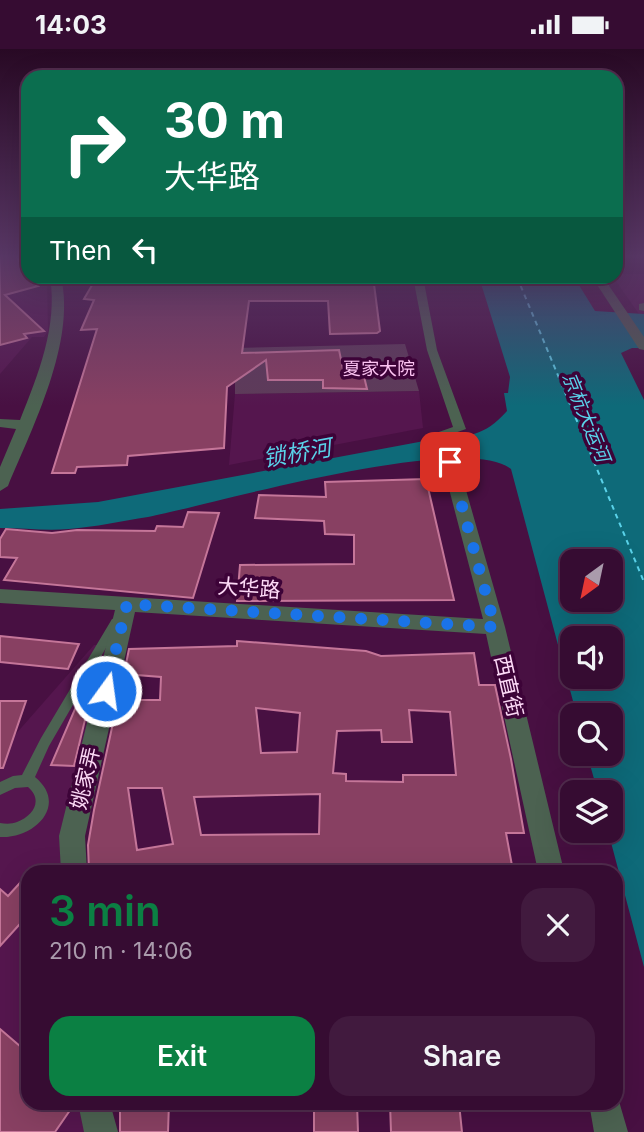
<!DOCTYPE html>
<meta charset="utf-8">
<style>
body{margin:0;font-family:Inter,"Noto Sans SC",sans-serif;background:#411a3e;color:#f1f3f6;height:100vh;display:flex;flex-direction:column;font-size:26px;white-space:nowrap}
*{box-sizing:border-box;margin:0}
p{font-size:23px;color:#aa9bac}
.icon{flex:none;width:38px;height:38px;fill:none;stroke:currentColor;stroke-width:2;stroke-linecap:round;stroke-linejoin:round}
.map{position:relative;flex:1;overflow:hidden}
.details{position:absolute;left:21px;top:816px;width:602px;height:245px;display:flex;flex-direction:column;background:#360c32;border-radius:21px;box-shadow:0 7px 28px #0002,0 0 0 2px #502c4d}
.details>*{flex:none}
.hud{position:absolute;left:21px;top:21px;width:602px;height:214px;border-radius:21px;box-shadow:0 7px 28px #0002,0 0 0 2px #502c4d;background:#0b6e4f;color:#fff;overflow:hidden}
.needle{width:46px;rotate:213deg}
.tools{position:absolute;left:560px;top:500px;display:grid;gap:14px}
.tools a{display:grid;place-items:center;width:63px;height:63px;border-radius:14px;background:#360c32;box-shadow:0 7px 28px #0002,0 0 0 2px #502c4d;font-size:35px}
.pin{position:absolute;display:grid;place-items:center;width:60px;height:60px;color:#fff;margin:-30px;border-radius:14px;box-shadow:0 4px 10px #0006}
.me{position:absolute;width:77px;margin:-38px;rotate:14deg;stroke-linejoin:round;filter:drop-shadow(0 0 5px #0008)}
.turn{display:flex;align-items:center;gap:24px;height:147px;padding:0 28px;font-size:32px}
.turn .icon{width:91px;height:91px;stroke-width:2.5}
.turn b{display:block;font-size:49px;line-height:60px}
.then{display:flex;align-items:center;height:66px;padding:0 28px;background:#0003;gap:14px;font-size:26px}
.round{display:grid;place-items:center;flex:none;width:74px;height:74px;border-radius:21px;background:#411a3e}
.headline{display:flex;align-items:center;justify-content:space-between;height:119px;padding:0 28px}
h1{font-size:42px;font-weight:600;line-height:52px;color:#0b8043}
.primary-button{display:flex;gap:14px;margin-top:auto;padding:14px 28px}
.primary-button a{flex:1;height:80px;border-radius:21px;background:#0b8043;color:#fff;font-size:28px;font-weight:600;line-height:80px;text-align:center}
.primary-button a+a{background:#411a3e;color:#f1f3f6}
.status{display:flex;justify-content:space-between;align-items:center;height:49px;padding:0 35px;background:#360c32;direction:ltr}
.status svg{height:19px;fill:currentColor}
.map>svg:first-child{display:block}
.built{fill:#55164e}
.green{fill:#5e3b59}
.water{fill:#0e6a79;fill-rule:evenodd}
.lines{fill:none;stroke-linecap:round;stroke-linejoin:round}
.ferry{stroke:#5ad2e9;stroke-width:2;stroke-dasharray:5 4.5;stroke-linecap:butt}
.building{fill:#884062;stroke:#c57699;stroke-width:2;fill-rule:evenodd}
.service{fill:#4c6251;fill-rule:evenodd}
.pedestrian{fill:#4c6251;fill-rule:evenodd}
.minor{fill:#4c6251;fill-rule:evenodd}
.route{stroke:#1a73e8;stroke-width:12;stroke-dasharray:0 21.6}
.labels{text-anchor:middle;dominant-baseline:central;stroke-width:7;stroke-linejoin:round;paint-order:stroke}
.far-park-label{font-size:18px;fill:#fdc4f3;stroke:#3d0338}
.far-water-label{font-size:19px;font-style:italic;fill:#5ad2e9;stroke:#3d0338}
.street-label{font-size:21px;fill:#fcd9f6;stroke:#3d0338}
.water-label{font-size:23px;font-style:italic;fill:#5ad2e9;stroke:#3d0338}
</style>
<div class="status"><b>14:03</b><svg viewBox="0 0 49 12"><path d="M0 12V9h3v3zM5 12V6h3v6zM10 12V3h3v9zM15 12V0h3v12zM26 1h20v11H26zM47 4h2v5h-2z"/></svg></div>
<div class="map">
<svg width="644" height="1083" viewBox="0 0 644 1083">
<rect width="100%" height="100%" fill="#481042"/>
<!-- built -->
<g class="built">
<path d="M0 206H26L28 228H43L47 232 48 282 44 288H32L0 325Z"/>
<path d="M616 225H644V265H639L613 228Z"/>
<path d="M419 342 423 379 229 416 235 345Z"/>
<path d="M94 596H107L65 790 68 822H28V1054H86L93 1083H0V703Z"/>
</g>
<!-- green -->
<path class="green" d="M405 295 419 342 235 345V299Z"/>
<!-- water -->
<path class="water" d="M479 228H574L595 262 644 265V299H632L621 304 644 351V918L608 782H611V744H598L587 705H611V667H577L511 420C464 382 213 455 148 468 122 472 95 478 69 480 46 482 23 479 0 479V460L98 453 435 390C468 387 484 388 507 362L504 344H508L510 328ZM572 513H611V551H572ZM572 590H611V628H572Z"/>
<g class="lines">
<!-- ferry -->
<path class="ferry" d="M517 228 644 533"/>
</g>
<!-- building -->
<g class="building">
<path d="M0 206H16L28 228 38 237 5 246 44 282 24 285 27 289 0 296Z"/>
<path d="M95 231 374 235 380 282 377 284 330 285 328 252H249L242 304 339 301 343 320 362 319 367 340 323 339V331H268L266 311 227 338 224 399 128 407 127 416 77 418 75 424H52L97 280 81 281 94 251 84 250Z"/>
<path d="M426 430 454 551 237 552 240 516 354 515V486L325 485 324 472 255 469 259 446 326 448 325 433Z"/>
<path d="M188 463 219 464 193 549 4 531 17 509 0 508V490L6 480 52 484 77 481 155 482 157 477 183 478Z"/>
<path d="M0 587 79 595 68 620 0 613Z"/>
<path d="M237 592 366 602 381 607 474 604 479 636H495L511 710 524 784H506L513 822H89L88 796 94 761 118 651H160L161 628 124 625 129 600 237 597ZM256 659 300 664 297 703 261 704ZM409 661 450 663 456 726H403V733L346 732V725L333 724 337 682 381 681 382 693H412ZM128 739H162L173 795 137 801ZM320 745 319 785 201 786 194 748Z"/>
<path d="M0 652H26L3 719H0Z"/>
<path d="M78 653 89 654 74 717 51 716Z"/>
<path d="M28 825V866L0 897V840L8 847Z"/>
<path d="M0 980 28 1004V1054H75L55 1083H0Z"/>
<path d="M156 1054H169L168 1083H120V1059Z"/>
<path d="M314 1054H357L358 1083H314Z"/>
<path d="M390 1054H459L462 1083H391Z"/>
</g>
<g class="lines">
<!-- service -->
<path class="service" d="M116 569 120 570 121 573 49 697 35 728C69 756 34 790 0 788V774C6 775 12 775 17 773 34 766 43 751 28 738L15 739 0 746V733L13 727 22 726 41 689 112 570Z"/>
<!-- pedestrian -->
<path class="pedestrian" d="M413 228H423L437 301 466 380 449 386 457 413 450 417 443 413 436 384 453 378 427 301Z"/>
<!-- minor -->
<g class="minor">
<path d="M50 228H61C76 293 33 377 8 437L0 442V418L16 380 0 378V370L20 371C38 326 58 277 50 228Z"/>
<path d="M592 228H603L644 288V301L639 300Z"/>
<path d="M644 254V262L639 261V255Z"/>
<path d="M450 408 458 413 505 578 564 822H538L486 585 135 563 85 787 87 822H61L59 787 115 561 0 554V540L483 570 442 413Z"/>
<path d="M616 1042 628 1083H594L589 1054H616Z"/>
<path d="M78 1054H110L118 1083H84Z"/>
</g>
</g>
<!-- sky -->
<linearGradient id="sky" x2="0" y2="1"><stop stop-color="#280924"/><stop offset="0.58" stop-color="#583765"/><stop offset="1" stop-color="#583765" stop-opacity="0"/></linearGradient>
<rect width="644" height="357" fill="url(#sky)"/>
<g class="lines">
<!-- route -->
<path class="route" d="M106 642 127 555 495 578 450 413"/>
</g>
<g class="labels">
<!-- far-park labels -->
<g class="far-park-label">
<text x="379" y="319">夏家大院</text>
</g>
<!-- far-water labels -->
<g class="far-water-label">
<text transform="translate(586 368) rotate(68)">京杭大运河</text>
</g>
<!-- street labels -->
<g class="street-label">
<text transform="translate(249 539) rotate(4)">大华路</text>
<text transform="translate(509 637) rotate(77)">西直街</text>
<text transform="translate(85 729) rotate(-77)">姚家弄</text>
</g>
<!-- water labels -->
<g class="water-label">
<text transform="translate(297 404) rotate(-10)">锁桥河</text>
</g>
</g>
</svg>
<div class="tools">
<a><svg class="needle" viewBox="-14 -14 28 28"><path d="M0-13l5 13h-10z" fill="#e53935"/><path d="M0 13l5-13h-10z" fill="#aa9bac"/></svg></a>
<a><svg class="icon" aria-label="sound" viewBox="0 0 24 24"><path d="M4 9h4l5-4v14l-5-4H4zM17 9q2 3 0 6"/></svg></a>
<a><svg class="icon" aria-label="search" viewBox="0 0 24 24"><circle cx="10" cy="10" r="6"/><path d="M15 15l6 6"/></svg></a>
<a><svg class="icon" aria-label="layers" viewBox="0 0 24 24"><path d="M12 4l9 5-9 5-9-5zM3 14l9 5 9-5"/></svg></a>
</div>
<div class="pin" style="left:450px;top:413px;background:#d93025"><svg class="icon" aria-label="arrive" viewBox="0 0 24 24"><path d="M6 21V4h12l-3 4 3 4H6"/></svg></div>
<svg class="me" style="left:106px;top:642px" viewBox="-20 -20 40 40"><circle r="17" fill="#1a73e8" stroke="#fff" stroke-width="3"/><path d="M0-11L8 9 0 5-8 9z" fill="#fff"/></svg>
<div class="hud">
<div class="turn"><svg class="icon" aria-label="right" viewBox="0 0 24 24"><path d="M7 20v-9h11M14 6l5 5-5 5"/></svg><div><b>30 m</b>大华路</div></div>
<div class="then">Then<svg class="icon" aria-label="left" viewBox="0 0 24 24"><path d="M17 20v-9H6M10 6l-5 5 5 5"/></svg></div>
</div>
<section class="details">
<div class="headline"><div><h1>3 min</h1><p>210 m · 14:06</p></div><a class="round"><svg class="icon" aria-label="close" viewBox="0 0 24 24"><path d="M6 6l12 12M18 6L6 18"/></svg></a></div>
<div class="primary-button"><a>Exit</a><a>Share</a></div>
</section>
</div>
